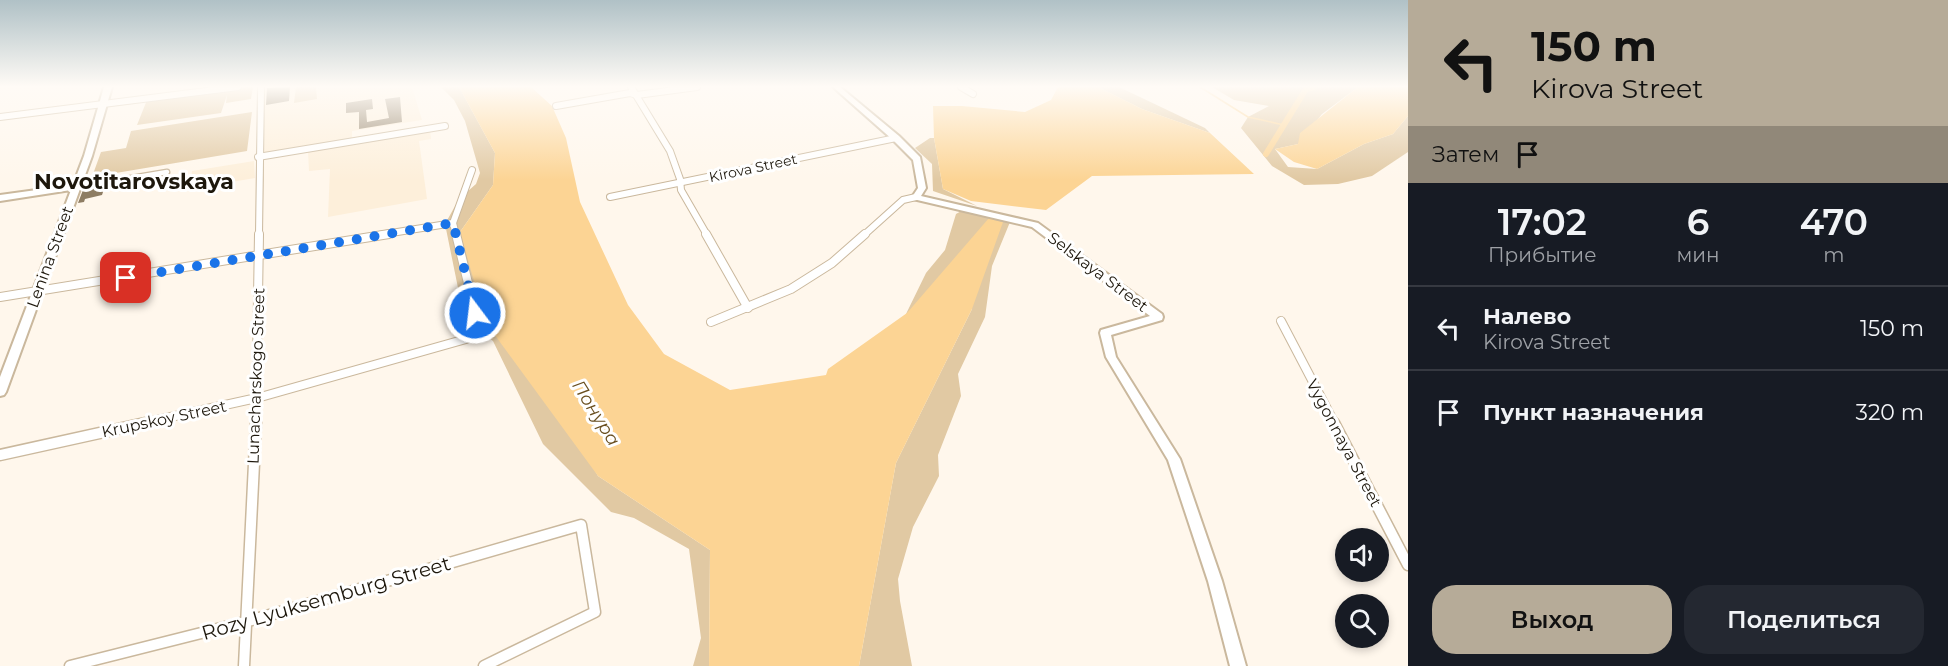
<!DOCTYPE html>
<html lang="ru">
<meta charset="utf-8">
<style>
body{margin:0;font-family:Montserrat,sans-serif;background:#242831;color:#f1f3f6;height:100vh;display:flex;flex-direction:column;font-size:22px;white-space:nowrap}
*{box-sizing:border-box;margin:0}
p{font-size:20px;color:#9ea1a6}
.icon{flex:none;width:33px;height:33px;fill:none;stroke:currentColor;stroke-width:2;stroke-linecap:round;stroke-linejoin:round}
.map{position:relative;flex:1;overflow:hidden}
.sheet{display:flex;flex-direction:column;background:#171b24;width:540px}
.sheet>*{flex:none}
.hud{background:#b6ab98;color:#111;overflow:hidden}
.fabs{position:absolute;left:1335px;top:528px;display:grid;gap:12px}
.fabs a{display:grid;place-items:center;width:54px;height:54px;border-radius:50%;background:#171b24;box-shadow:0 3px 9px #0003;font-size:30px}
.pin{position:absolute;display:grid;place-items:center;width:51px;height:51px;color:#fff;margin:-26px;border-radius:12px;box-shadow:0 3px 9px #0006}
.me{position:absolute;width:66px;margin:-33px;rotate:345deg;stroke-linejoin:round;filter:drop-shadow(0 0 4px #0008)}
.turn{display:flex;align-items:center;gap:21px;height:126px;padding:0 24px;font-size:27px}
.turn .icon{width:78px;height:78px;stroke-width:2.5}
.turn b{display:block;font-size:42px;line-height:51px}
.then{display:flex;align-items:center;height:57px;padding:0 24px;background:#0003;gap:12px;font-size:22px}
.eta{display:flex;justify-content:space-evenly;align-items:center;height:102px;text-align:center}
.eta b{font-size:36px;font-weight:600;line-height:42px}
.button{display:flex;gap:12px;margin-top:auto;padding:12px 24px}
.button a{flex:1;height:69px;border-radius:24px;background:#b6ab98;color:#111;font-size:24px;font-weight:600;line-height:69px;text-align:center}
.button a+a{background:#242831;color:#f1f3f6}
ul{padding:0;list-style:none}
li{display:flex;align-items:center;gap:18px;height:84px;padding:0 24px;border-top:2px solid #363941}
li div{flex:1}
li b{display:block;font-size:22px}
li em{font-style:normal}
main{display:flex;flex:1;min-height:0}
.map>svg:first-child{display:block}
.built{fill:#fdefda}
.green{fill:#e1c9a3}
.water{fill:#fcd494}
.lines{fill:none;stroke-linecap:round;stroke-linejoin:round}
.stream{stroke:#fcd494;stroke-width:1.5}
.canal{stroke:#fcd494;stroke-width:6}
.building{fill:#8e7d63}
.pedestrian-casing{stroke:#cab89d;stroke-width:7}
.minor-far2-casing{stroke:#cab89d;stroke-width:8}
.minor-far1-casing{stroke:#cab89d;stroke-width:10}
.minor-casing{stroke:#cab89d;stroke-width:13}
.tertiary-casing{stroke:#cab89d;stroke-width:4}
.pedestrian{stroke:#fff;stroke-width:4.5}
.minor-far2{stroke:#fff;stroke-width:6}
.minor-far1{stroke:#fff;stroke-width:8}
.minor{stroke:#fff;stroke-width:10}
.tertiary{fill:#fff;fill-rule:evenodd}
.route{stroke:#1a73e8;stroke-width:10;stroke-dasharray:0 18}
.labels{text-anchor:middle;dominant-baseline:central;stroke-width:6;stroke-linejoin:round;paint-order:stroke}
.far-street-label{font-size:14px;fill:#1d170c;stroke:#fff}
.street-label{font-size:16px;fill:#1d170c;stroke:#fff}
.water-label{font-size:18px;font-style:italic;fill:#694e1e;stroke:#fff}
.near-street-label{font-size:20px;fill:#1d170c;stroke:#fff}
.district-label{font-size:22px;font-weight:bold;fill:#1d170c;stroke:#fff}
</style>
<main>
<div class="map">
<svg width="1408" height="666" viewBox="0 0 1408 666">
<rect width="100%" height="100%" fill="#fff7ec"/>
<!-- built -->
<g class="built">
<path d="M264 87H412L422 120 352 131V140L262 155Z"/>
<path d="M430 130 431 139 419 141 427 199 328 217 330 169 309 171 308 151Z"/>
<path d="M254 161 255 178 190 189 192 171Z"/>
</g>
<!-- green -->
<g class="green">
<path d="M244 87H253L251 99 226 103 227 95 221 113 137 125 147 100Z"/>
<path d="M296 87H316L317 99 294 103Z"/>
<path d="M441 87H459L495 153 493 185 460 232 598 476 710 550 709 666H693L701 638 689 549 634 518 611 512 543 444 493 341 484 334 467 332 445 224 459 199 476 184 480 173 465 121 454 100Z"/>
<path d="M1098 87H1119L1205 128 1210 133 1142 109Z"/>
<path d="M1212 87H1358L1322 114 1298 144 1275 149 1288 167 1317 169 1364 144 1393 134 1408 116V152L1372 176 1338 184 1304 185 1272 166 1241 128 1248 117 1269 106 1234 100Z"/>
<path d="M252 112 247 151 92 177 101 152 126 148 131 131Z"/>
<path d="M930 138H934L943 189 977 206 933 191 932 164 915 148Z"/>
<path d="M963 210 1010 222 992 266 985 317 958 374 961 396 938 455 939 476 913 527 898 579 900 601 912 666H859L896 463 972 309 906 314 926 273 945 250 956 214Z"/>
</g>
<!-- water -->
<g class="water">
<path d="M459 87H531L552 106 566 138 580 202 628 305 664 354 730 390 826 375 828 369 907 313 989 218 1003 222 972 309 896 463 859 666H709L710 550 598 476 486 323 460 232 493 185 495 153Z"/>
<path d="M1058 87H1098L1142 109 1210 133 1254 174 1092 176 1046 210 971 201 943 189 934 138 933 106H962L1025 112 1051 100Z"/>
<path d="M1358 87H1408V116L1393 134 1364 144 1317 169 1294 162 1275 149 1298 144 1300 133Z"/>
</g>
<g class="lines">
<!-- stream -->
<path class="stream" d="M1200 87 1248 117 1284 125"/>
<!-- canal -->
<path class="canal" d="M1266 154 1306 89 1314 87"/>
</g>
<!-- building -->
<g class="building">
<path d="M290 87 289 101 266 105 267 88Z"/>
<path d="M400 97 402 122 359 129V112L346 113V103L372 99 373 109 366 110 367 122 389 118 385 99Z"/>
<path d="M105 186 102 195 85 199 84 202 78 203 83 190Z"/>
</g>
<g class="lines">
<defs>
<path id="pedestrian" d="M108 182 167 172"/>
<g id="minor-far2">
<path d="M631 87 670 151 680 179 681 190 707 235"/>
<path d="M961 87 973 94"/>
<path d="M556 106 630 93 637 95 697 87"/>
<path d="M0 117 238 87"/>
<path d="M258 157 445 126"/>
<path d="M610 197 896 138"/>
<path d="M259 235 261 87"/>
<path d="M379 235 453 223"/>
<path d="M456 235 453 223 472 170"/>
<path d="M864 235 903 200 916 197"/>
</g>
<g id="minor-far1">
<path d="M456 234 481 336"/>
<path d="M706 234 748 308"/>
<path d="M0 297 389 234"/>
<path d="M1281 321 1335 424"/>
<path d="M711 322 791 289 832 263 865 234"/>
<path d="M139 424 257 398 466 339"/>
<path d="M256 424 259 234"/>
</g>
<g id="minor">
<path d="M1334 423 1408 565"/>
<path d="M0 455 145 423"/>
<path d="M70 666 245 622 581 525 595 612 484 666"/>
<path d="M244 666 256 423"/>
</g>
<g id="tertiary">
<path d="M104 87H112L92 156 6 392 4 395 0 396V377L71 190 0 201V195L73 185 84 156Z"/>
<path d="M833 87H840L899 136 920 157 926 188 921 196 1038 223 1162 314 1163 317 1162 320 1111 335 1116 357 1180 459 1222 581 1246 666H1230L1208 581 1168 460 1106 357 1100 333 1101 330 1150 316 1032 227 913 199 912 197 918 188 913 160 893 140Z"/>
</g>
</defs>
<!-- pedestrian casing -->
<use href="#pedestrian" class="pedestrian-casing"/>
<!-- minor-far2 casing -->
<use href="#minor-far2" class="minor-far2-casing"/>
<!-- minor-far1 casing -->
<use href="#minor-far1" class="minor-far1-casing"/>
<!-- minor casing -->
<use href="#minor" class="minor-casing"/>
<!-- tertiary casing -->
<use href="#tertiary" class="tertiary-casing"/>
<!-- pedestrian -->
<use href="#pedestrian" class="pedestrian"/>
<!-- minor-far2 -->
<use href="#minor-far2" class="minor-far2"/>
<!-- minor-far1 -->
<use href="#minor-far1" class="minor-far1"/>
<!-- minor -->
<use href="#minor" class="minor"/>
<!-- tertiary -->
<use href="#tertiary" class="tertiary"/>
</g>
<!-- sky -->
<linearGradient id="sky" x2="0" y2="1"><stop stop-color="#b0c1c6"/><stop offset="0.48" stop-color="#fffbf6"/><stop offset="1" stop-color="#fffbf6" stop-opacity="0"/></linearGradient>
<rect width="1408" height="180" fill="url(#sky)"/>
<g class="lines">
<!-- route -->
<path class="route" d="M126 278 453 223 475 313"/>
</g>
<g class="labels">
<!-- far-street labels -->
<g class="far-street-label">
<text transform="translate(753 168) rotate(-12)">Kirova Street</text>
</g>
<!-- street labels -->
<g class="street-label">
<text transform="translate(50 257) rotate(-70)">Lenina Street</text>
<text transform="translate(1098 272) rotate(37)">Selskaya Street</text>
<text transform="translate(256 376) rotate(-88)">Lunacharskogo Street</text>
<text transform="translate(164 419) rotate(-12)">Krupskoy Street</text>
<text transform="translate(1344 443) rotate(62)">Vygonnaya Street</text>
</g>
<!-- water labels -->
<g class="water-label">
<text transform="translate(596 413) rotate(58)">Понура</text>
</g>
<!-- near-street labels -->
<g class="near-street-label">
<text transform="translate(326 598) rotate(-16)">Rozy Lyuksemburg Street</text>
</g>
<!-- district labels -->
<g class="district-label">
<text x="134" y="181">Novotitarovskaya</text>
</g>
</g>
</svg>
<div class="fabs">
<a><svg class="icon" aria-label="sound" viewBox="0 0 24 24"><path d="M4 9h4l5-4v14l-5-4H4zM17 9q2 3 0 6"/></svg></a>
<a><svg class="icon" aria-label="search" viewBox="0 0 24 24"><circle cx="10" cy="10" r="6"/><path d="M15 15l6 6"/></svg></a>
</div>
<div class="pin" style="left:126px;top:278px;background:#d93025"><svg class="icon" aria-label="arrive" viewBox="0 0 24 24"><path d="M6 21V4h12l-3 4 3 4H6"/></svg></div>
<svg class="me" style="left:475px;top:313px" viewBox="-20 -20 40 40"><circle r="17" fill="#1a73e8" stroke="#fff" stroke-width="3"/><path d="M0-11L8 9 0 5-8 9z" fill="#fff"/></svg>
</div>
<section class="sheet">
<div class="hud">
<div class="turn"><svg class="icon" aria-label="left" viewBox="0 0 24 24"><path d="M17 20v-9H6M10 6l-5 5 5 5"/></svg><div><b>150 m</b>Kirova Street</div></div>
<div class="then">Затем<svg class="icon" aria-label="arrive" viewBox="0 0 24 24"><path d="M6 21V4h12l-3 4 3 4H6"/></svg></div>
</div>
<div class="eta">
<div><b>17:02</b><p>Прибытие</p></div>
<div><b>6</b><p>мин</p></div>
<div><b>470</b><p>m</p></div>
</div>
<ul>
<li><svg class="icon" aria-label="left" viewBox="0 0 24 24"><path d="M17 20v-9H6M10 6l-5 5 5 5"/></svg><div><b>Налево</b><p>Kirova Street</p></div><em>150 m</em></li>
<li><svg class="icon" aria-label="arrive" viewBox="0 0 24 24"><path d="M6 21V4h12l-3 4 3 4H6"/></svg><div><b>Пункт назначения</b></div><em>320 m</em></li>
</ul>
<div class="button"><a>Выход</a><a>Поделиться</a></div>
</section>
</main>
